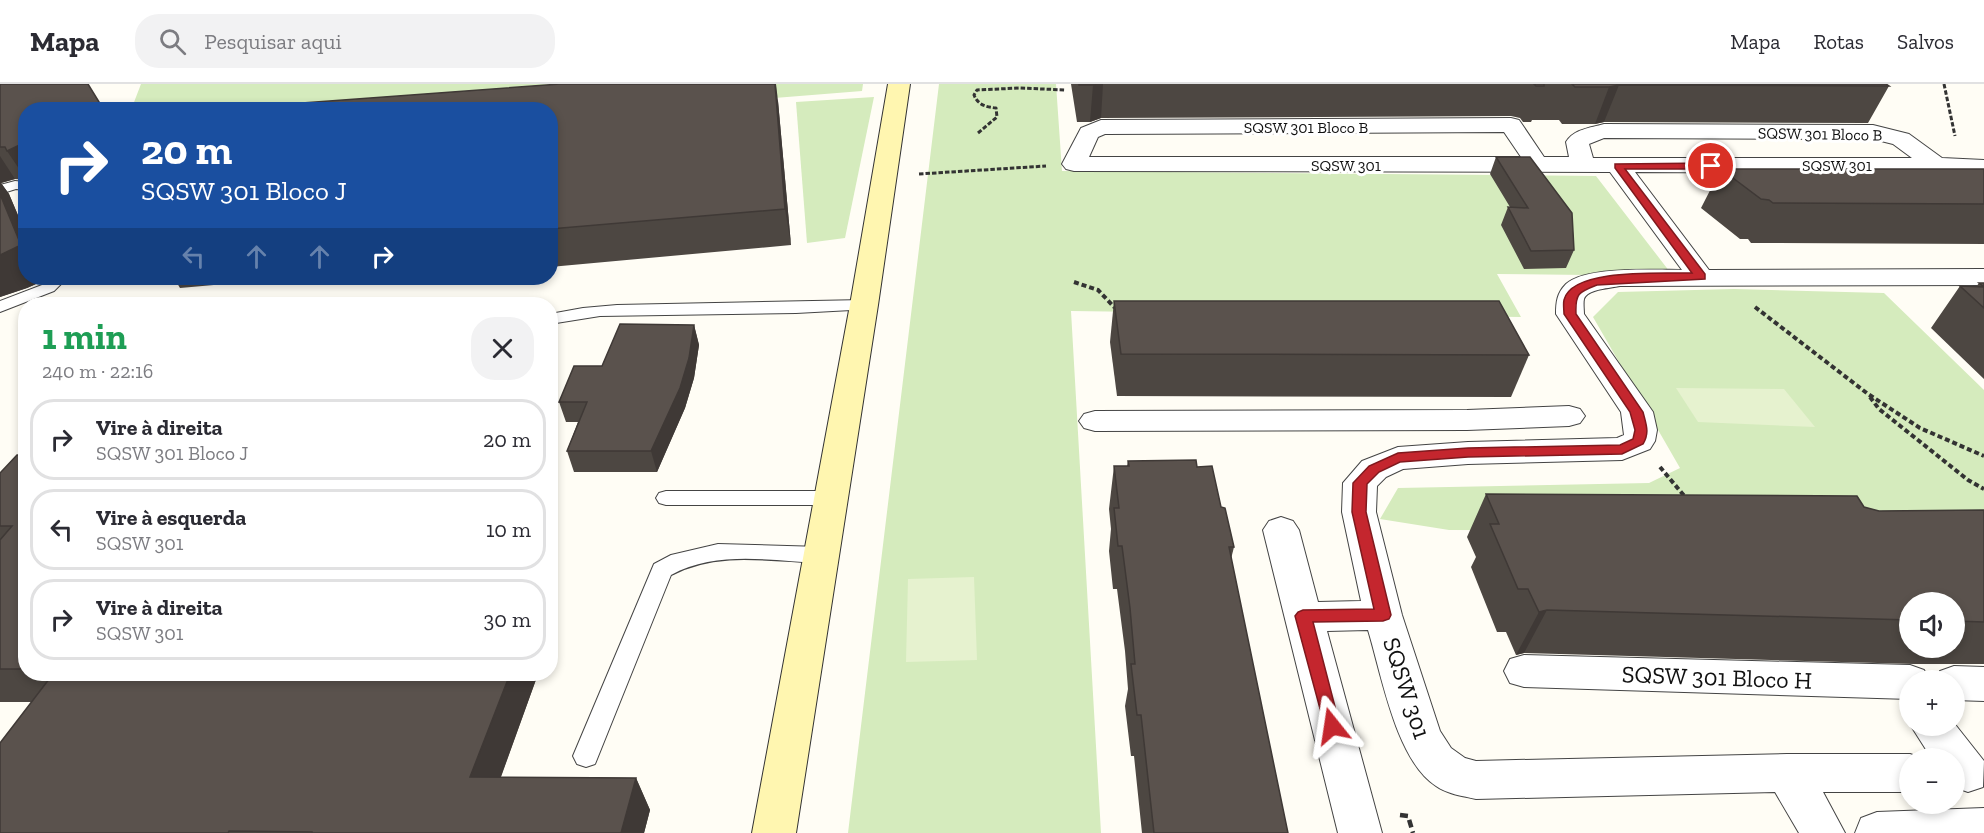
<!DOCTYPE html>
<html lang="pt">
<meta charset="utf-8">
<style>
body{margin:0;font-family:"Zilla Slab",serif;background:#f2f2f3;color:#2b2b33;height:100vh;display:flex;flex-direction:column;font-size:22px;white-space:nowrap}
*{box-sizing:border-box;margin:0}
p{font-size:20px;color:#7c7c81}
.icon{flex:none;width:33px;height:33px;fill:none;stroke:currentColor;stroke-width:2;stroke-linecap:round;stroke-linejoin:round}
.map{position:relative;flex:1;overflow:hidden}
.details{position:absolute;left:18px;top:213px;width:540px;height:384px;display:flex;flex-direction:column;background:#fff;border-radius:24px;box-shadow:0 3px 9px #0003}
.details>*{flex:none}
.top-card{position:absolute;left:18px;top:18px;width:540px;height:183px;border-radius:24px;box-shadow:0 3px 9px #0003;background:#1a4fa0;color:#fff;overflow:hidden}
.tools{position:absolute;left:1899px;top:508px;display:grid;gap:12px}
.tools a{display:grid;place-items:center;width:66px;height:66px;border-radius:50%;background:#fff;box-shadow:0 3px 9px #0003;font-size:30px}
.pin{position:absolute;display:grid;place-items:center;width:51px;height:51px;color:#fff;margin:-26px;border:3px solid #fff;border-radius:50%;box-shadow:0 2px 6px #0007}
.me{position:absolute;width:66px;margin:-33px;rotate:345deg;stroke-linejoin:round;filter:drop-shadow(0 0 4px #0008)}
.turn{display:flex;align-items:center;gap:21px;height:126px;padding:0 24px;font-size:27px}
.turn .icon{width:78px;height:78px;stroke-width:2.5}
.turn b{display:block;font-size:42px;line-height:51px}
.lanes{display:flex;align-items:center;height:57px;padding:0 24px;background:#0003;justify-content:center;gap:30px;direction:ltr}
.lanes .off{opacity:.35}
.round{display:grid;place-items:center;flex:none;width:63px;height:63px;border-radius:24px;background:#f2f2f3}
.summary{display:flex;align-items:center;justify-content:space-between;height:102px;padding:0 24px}
h1{font-size:36px;font-weight:700;line-height:45px;color:#1e9e55}
ul{padding:0;list-style:none}
li{display:flex;align-items:center;gap:18px;height:81px;margin:0 12px 9px;padding:0 12px;border:3px solid #e1e1e2;border-radius:24px}
li div{flex:1}
li b{display:block;font-size:22px}
li em{font-style:normal}
header{display:flex;align-items:center;gap:36px;box-sizing:border-box;height:84px;padding:0 30px;background:#fff;border-bottom:2px solid #e1e1e2}
header strong{font-size:28px}
nav{display:flex;gap:33px;margin-inline-start:auto;font-size:21px}
.search{width:420px;height:54px;background:#f2f2f3;display:flex;align-items:center;gap:15px;box-sizing:border-box;padding:0 21px;border-radius:24px;color:#7c7c81;font-size:22px}
.map>svg:first-child{display:block}
.green{fill:#d5ebbd}
.pitch{fill:#e6f2cf}
.lines{fill:none;stroke-linecap:round;stroke-linejoin:round}
.lane-casing{stroke:#444;stroke-width:2}
.street-casing{stroke:#444;stroke-width:2}
.secondary-casing{stroke:#333;stroke-width:2}
.path-far2{stroke:#333;stroke-width:3;stroke-dasharray:4.5 2;stroke-linecap:butt}
.path-far1{stroke:#333;stroke-width:4;stroke-dasharray:5 3;stroke-linecap:butt}
.path{stroke:#333;stroke-width:4.5;stroke-dasharray:8 4;stroke-linecap:butt}
.lane{fill:#fff;fill-rule:evenodd}
.street{fill:#fff;fill-rule:evenodd}
.secondary{fill:#fff6b0;fill-rule:evenodd}
.wall{fill:#4d4742;fill-rule:evenodd}
.shaded-wall{fill:#3f3936}
.building{fill:#5a524d;stroke:#3f3936;stroke-width:1.5}
.route{fill:#c4262e;stroke:#7f191e;stroke-width:1.5}
.labels{text-anchor:middle;dominant-baseline:central;stroke-width:6;stroke-linejoin:round;paint-order:stroke}
.far-street-label{font-size:16px;fill:#111;stroke:#fff}
.near-street-label{font-size:24px;fill:#111;stroke:#fff}
</style>
<header>
<strong>Mapa</strong>
<div class="search"><svg class="icon" aria-label="search" viewBox="0 0 24 24"><circle cx="10" cy="10" r="6"/><path d="M15 15l6 6"/></svg>Pesquisar aqui</div>
<nav><a>Mapa</a><a>Rotas</a><a>Salvos</a></nav>
</header>
<div class="map">
<svg width="1984" height="749" viewBox="0 0 1984 749">
<rect width="100%" height="100%" fill="#fffdf5"/>
<!-- green -->
<g class="green">
<path d="M141 0H863L862 7 551 32 550 26H131Z"/>
<path d="M939 0H1056L1062 87 1596 92 1673 192 1497 190 1521 233 1071 227 1101 749H848Z"/>
<path d="M874 13 845 154 807 159 796 18Z"/>
<path d="M1734 205 1884 209 1984 306V447L1449 446 1380 435 1398 404 1649 399 1680 384 1593 233 1618 208Z"/>
</g>
<!-- pitch -->
<g class="pitch">
<path d="M1676 304 1784 305 1815 343 1698 338Z"/>
<path d="M974 493 977 576 906 578 908 495Z"/>
</g>
<g class="lines">
<defs>
<g id="lane">
<path d="M15 97 26 98V106L16 105 0 110V101Z"/>
<path d="M50 194H67L54 207 0 228V217L42 201Z"/>
<path d="M864 216 870 217 872 221 870 225 796 229 600 232 550 240V230L583 224 617 221Z"/>
<path d="M666 407H831L838 409 841 414 838 419 831 421H666L659 419 656 414 659 409Z"/>
<path d="M718 460 821 463 829 465 832 471 829 477 821 479C771 477 717 466 671 491L595 680 586 683 577 680 573 672 654 480 671 471Z"/>
</g>
<g id="street">
<path d="M1511 34 1519 36 1544 73H1569L1566 58C1574 45 1590 44 1604 40L1873 41 1909 50 1942 74 1984 76V90L1635 88 1709 186 1984 185V201L1620 202C1611 204 1587 205 1584 215 1583 219 1584 226 1584 230L1653 328 1657 346 1655 357 1650 365 1622 376 1468 380 1403 385 1386 393 1377 402 1376 428 1402 531 1440 647 1451 664 1465 674 1476 677 1787 670H1910L1924 675H1910V708H1823L1845 749H1799L1775 708 1476 715C1463 712 1447 710 1436 702 1396 676 1382 592 1368 546L1327 547 1382 749H1338L1263 446 1269 437 1281 433 1293 437 1299 446 1318 518 1361 517 1342 428 1343 399 1362 377 1398 363 1468 358 1617 354 1624 351 1621 328 1556 230C1556 218 1557 209 1566 200 1586 182 1655 186 1682 186L1610 88 1074 87 1066 85 1062 80 1081 44 1101 36ZM1504 48 1521 73H1089L1098 53 1105 50ZM1604 54 1873 55 1893 60 1912 74H1593L1589 60Z"/>
<path d="M1569 322 1580 325 1585 332 1580 339 1569 342 1467 346 1095 347 1084 344 1079 337 1084 330 1095 327 1467 326Z"/>
<path d="M1524 571 1910 581 1924 586 1930 597H1910V615L1524 603 1510 599 1504 587 1510 575Z"/>
<path d="M1954 582 1984 583V617L1954 616V597H1935L1940 587Z"/>
<path d="M1954 639 1984 677 1983 703 1968 708 1954 703V675H1932L1911 642H1954Z"/>
<path d="M1984 724V749H1855L1861 734 1877 728Z"/>
</g>
<path id="secondary" d="M888 0H910L878 221 796 749H752L850 221Z"/>
</defs>
<!-- lane casing -->
<use href="#lane" class="lane-casing"/>
<!-- street casing -->
<use href="#street" class="street-casing"/>
<!-- secondary casing -->
<use href="#secondary" class="secondary-casing"/>
<!-- path-far2 -->
<g class="path-far2">
<path d="M1944 0 1955 52"/>
<path d="M978 49 997 33 996 24C986 23 978 21 974 11L977 6 1019 4 1066 6"/>
<path d="M919 90 1046 82"/>
</g>
<!-- path-far1 -->
<g class="path-far1">
<path d="M1074 198 1098 206 1116 225"/>
<path d="M1755 223 1868 310 1920 344 1984 372"/>
<path d="M1870 313 1879 325 1968 396 1984 405"/>
<path d="M1660 383 1686 414"/>
</g>
<!-- path -->
<path class="path" d="M1400 731 1408 732 1413 749"/>
<!-- lane -->
<use href="#lane" class="lane"/>
<!-- street -->
<use href="#street" class="street"/>
<!-- secondary -->
<use href="#secondary" class="secondary"/>
</g>
<!-- wall -->
<g class="wall">
<path d="M0 0 26 26V96L15 95 1 99 9 110 45 196 27 204 0 213Z"/>
<path d="M1071 0H1886L1889 2 1868 39 1604 38 1595 40H1562L1559 36H1532L1531 38H1523L1520 34 1511 32 1101 34 1090 38H1077Z"/>
<path d="M778 17 791 161 550 183V26Z"/>
<path d="M1496 73 1574 166 1566 184 1524 185 1501 141 1508 123H1510L1490 90Z"/>
<path d="M1721 85H1984V160L1751 159 1748 155H1740L1701 124Z"/>
<path d="M90 194H150L94 198Z"/>
<path d="M174 194H294L180 204Z"/>
<path d="M363 194H441L366 201Z"/>
<path d="M1979 199H1984V295L1931 244 1960 202 1976 203Z"/>
<path d="M1114 217 1529 271 1511 313 1117 312 1110 258Z"/>
<path d="M694 241 699 261 694 294 685 324 657 388H574L567 367 578 338H566L559 318 602 282Z"/>
<path d="M26 371V590H538L501 693 636 694 650 726 644 749H0L31 618H0V389Z"/>
<path d="M1128 377 1197 383 1221 423 1234 463 1231 475 1288 749H1142L1134 672H1131L1125 622 1128 605 1125 567 1117 505H1113L1109 467 1111 445 1109 425 1114 382H1127Z"/>
<path d="M1486 410 1864 423 1879 427 1984 426V580H1914L1524 569 1516 571 1506 548H1497L1471 483 1476 473 1467 453ZM1910 519H1954V564H1910Z"/>
</g>
<!-- shaded-wall -->
<g class="shaded-wall">
<path d="M775 0H776L778 17 791 161 785 125Z"/>
<path d="M1096 0H1103L1101 34 1090 38 1093 1Z"/>
<path d="M1619 1 1604 38 1595 40 1609 3Z"/>
<path d="M26 58V95L7 67Z"/>
<path d="M0 72 15 95 1 99 9 110 26 150V194H44L45 196 27 204 0 213Z"/>
<path d="M694 241 699 261 694 294 685 324 657 388 651 367Z"/>
<path d="M1547 526 1524 569 1516 571 1539 528Z"/>
<path d="M510 590H538L489 725 470 693Z"/>
<path d="M636 694 650 726 644 749H621Z"/>
</g>
<!-- building -->
<g class="building">
<path d="M0 0H88L104 26H26V58L7 67 5 63H0Z"/>
<path d="M560 0H775L785 125 550 145V26H207Z"/>
<path d="M1079 0H1096L1093 1H1079Z"/>
<path d="M1534 0H1544V2H1536Z"/>
<path d="M1572 0H1886L1889 2 1619 1 1609 3H1575Z"/>
<path d="M1496 73H1530L1572 129 1574 166 1531 167 1508 123 1528 124Z"/>
<path d="M1721 85H1984V120L1773 119 1769 116 1761 115Z"/>
<path d="M0 110 21 161 0 171Z"/>
<path d="M1979 199H1984V224L1960 202 1984 203Z"/>
<path d="M1114 217H1499L1529 271 1121 270Z"/>
<path d="M620 240 694 241 689 274 680 304 651 367H567L587 318H559L574 282H602Z"/>
<path d="M17 371H26V585H0V456L12 442H0V389Z"/>
<path d="M1196 376 1197 383 1212 382 1221 423 1225 424 1234 463H1229L1288 749H1154L1141 631H1137L1131 580H1135L1130 524 1122 462H1118L1114 424H1119L1114 382H1129L1128 377Z"/>
<path d="M1486 410 1857 412 1864 423 1879 427 1984 426V538L1954 537V519H1910V536L1547 526 1539 528 1528 505H1518L1490 440H1499Z"/>
<path d="M53 590H510L470 693 636 694 621 749H312V748L229 747 228 749H0V659Z"/>
</g>
<!-- route -->
<path class="route" d="M1615 80 1711 79 1716 82 1711 85H1625L1705 190V195L1597 201C1579 208 1575 209 1576 230L1643 328C1646 340 1650 349 1643 360L1622 370 1468 373 1400 378 1379 388 1367 400 1366 428 1391 531 1389 535 1383 537 1313 538 1340 642 1338 647 1332 650 1326 647 1295 532 1298 528 1303 526 1374 525 1352 428 1353 399 1369 382 1398 369 1468 364 1620 361 1633 355 1635 346 1630 328 1564 230C1564 226 1563 220 1564 216 1572 183 1666 190 1692 189L1615 84Z"/>
<g class="labels">
<!-- far-street labels -->
<g class="far-street-label">
<text x="1306" y="43">SQSW 301 Bloco B</text>
<text transform="translate(1820 50) rotate(1)">SQSW 301 Bloco B</text>
<text x="1346" y="81">SQSW 301</text>
<text x="1837" y="81">SQSW 301</text>
</g>
<!-- near-street labels -->
<g class="near-street-label">
<text transform="translate(1717 593) rotate(2)">SQSW 301 Bloco H</text>
<text transform="translate(1407 604) rotate(72)">SQSW 301</text>
</g>
</g>
</svg>
<div class="tools">
<a><svg class="icon" aria-label="sound" viewBox="0 0 24 24"><path d="M4 9h4l5-4v14l-5-4H4zM17 9q2 3 0 6"/></svg></a>
<a>+</a>
<a>−</a>
</div>
<div class="pin" style="left:1711px;top:82px;background:#d93025"><svg class="icon" aria-label="arrive" viewBox="0 0 24 24"><path d="M6 21V4h12l-3 4 3 4H6"/></svg></div>
<svg class="me" style="left:1332px;top:642px" viewBox="-20 -20 40 40"><path d="M0-17L14 15 0 8-14 15z" fill="#c4262e" stroke="#fff" stroke-width="4"/></svg>
<div class="top-card">
<div class="turn"><svg class="icon" aria-label="right" viewBox="0 0 24 24"><path d="M7 20v-9h11M14 6l5 5-5 5"/></svg><div><b>20 m</b>SQSW 301 Bloco J</div></div>
<div class="lanes"><svg class="icon off" aria-label="left" viewBox="0 0 24 24"><path d="M17 20v-9H6M10 6l-5 5 5 5"/></svg><svg class="icon off" aria-label="ahead" viewBox="0 0 24 24"><path d="M12 20V5M6 11l6-6 6 6"/></svg><svg class="icon off" aria-label="ahead" viewBox="0 0 24 24"><path d="M12 20V5M6 11l6-6 6 6"/></svg><svg class="icon" aria-label="right" viewBox="0 0 24 24"><path d="M7 20v-9h11M14 6l5 5-5 5"/></svg></div>
</div>
<section class="details">
<div class="summary"><div><h1>1 min</h1><p>240 m · 22:16</p></div><a class="round"><svg class="icon" aria-label="close" viewBox="0 0 24 24"><path d="M6 6l12 12M18 6L6 18"/></svg></a></div>
<ul>
<li><svg class="icon" aria-label="right" viewBox="0 0 24 24"><path d="M7 20v-9h11M14 6l5 5-5 5"/></svg><div><b>Vire à direita</b><p>SQSW 301 Bloco J</p></div><em>20 m</em></li>
<li><svg class="icon" aria-label="left" viewBox="0 0 24 24"><path d="M17 20v-9H6M10 6l-5 5 5 5"/></svg><div><b>Vire à esquerda</b><p>SQSW 301</p></div><em>10 m</em></li>
<li><svg class="icon" aria-label="right" viewBox="0 0 24 24"><path d="M7 20v-9h11M14 6l5 5-5 5"/></svg><div><b>Vire à direita</b><p>SQSW 301</p></div><em>30 m</em></li>
</ul>
</section>
</div>
